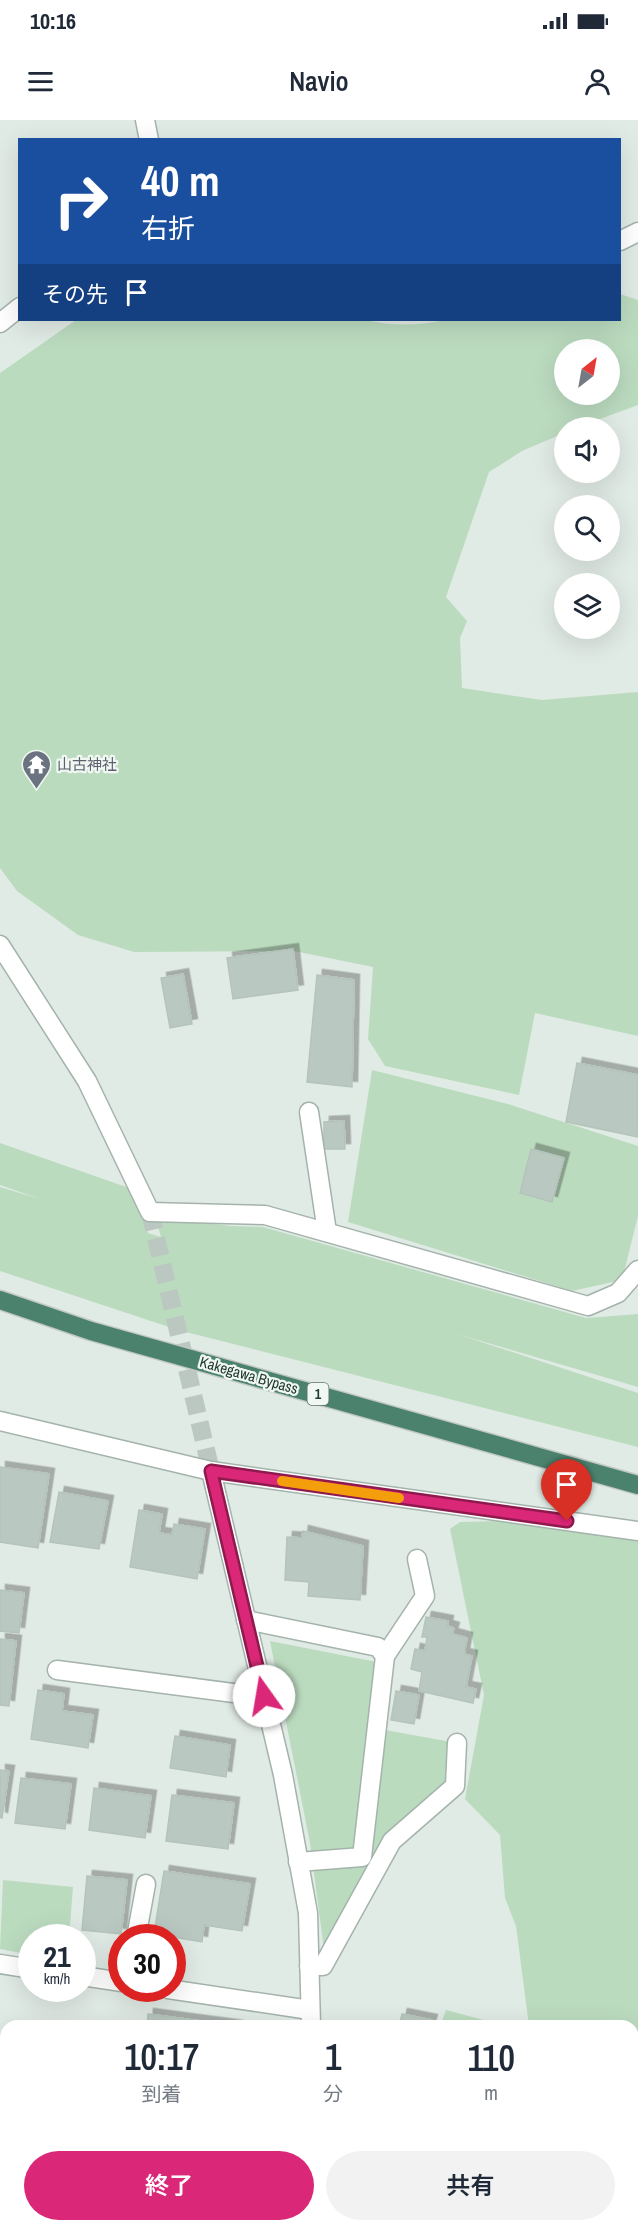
<!DOCTYPE html>
<html lang="ja">
<meta charset="utf-8">
<style>
body{margin:0;font-family:"Archivo Narrow","Noto Sans JP",sans-serif;background:#f2f2f3;color:#1f2937;height:100vh;display:flex;flex-direction:column;font-size:22px;white-space:nowrap}
*{box-sizing:border-box;margin:0}
p{font-size:20px;color:#747a83}
.icon{flex:none;width:33px;height:33px;fill:none;stroke:currentColor;stroke-width:2;stroke-linecap:round;stroke-linejoin:round}
.map{position:relative;flex:1;overflow:hidden}
.drawer{position:absolute;left:0px;top:1900px;width:639px;height:212px;display:flex;flex-direction:column;background:#fff;border-radius:18px 18px 0 0;box-shadow:0 6px 24px #0002}
.drawer>*{flex:none}
.guide{position:absolute;left:18px;top:18px;width:603px;height:183px;border-radius:0px;box-shadow:0 6px 24px #0002;background:#1a4fa0;color:#fff;overflow:hidden}
.needle{width:39px;rotate:31deg}
.fabs{position:absolute;left:554px;top:219px;display:grid;gap:12px}
.fabs a{display:grid;place-items:center;width:66px;height:66px;border-radius:50%;background:#fff;box-shadow:0 6px 24px #0002;font-size:30px}
.speed{position:absolute;left:18px;top:1804px;display:flex;gap:12px;font-size:30px;font-weight:700;text-align:center}
.speed>*{display:grid;place-content:center;width:78px;height:78px;border-radius:50%;background:#fff;box-shadow:0 6px 24px #0002;line-height:1}
.speed small{font-size:15px;font-weight:400}
.speed .limit{border:9px solid #d22;background:#fff;color:#111}
.pin{position:absolute;display:grid;place-items:center;width:51px;height:51px;color:#fff;margin:-62px -26px;border-radius:50% 50% 50% 0;rotate:-45deg;box-shadow:0 0 6px #0007}
.pin .icon{rotate:45deg}
.me{position:absolute;width:66px;margin:-33px;rotate:347deg;stroke-linejoin:round;filter:drop-shadow(0 0 4px #0008)}
.turn{display:flex;align-items:center;gap:21px;height:126px;padding:0 24px;font-size:27px}
.turn .icon{width:78px;height:78px;stroke-width:2.5}
.turn b{display:block;font-size:42px;line-height:51px}
.then{display:flex;align-items:center;height:57px;padding:0 24px;background:#0003;gap:12px;font-size:22px}
.eta{display:flex;justify-content:space-evenly;align-items:center;height:102px;text-align:center}
.eta b{font-size:36px;font-weight:600;line-height:42px}
.button{display:flex;gap:12px;margin-top:auto;padding:12px 24px}
.button a{flex:1;height:69px;border-radius:36px;background:#db2777;color:#fff;font-size:24px;font-weight:600;line-height:69px;text-align:center}
.button a+a{background:#f2f2f3;color:#1f2937}
.status{display:flex;justify-content:space-between;align-items:center;height:42px;padding:0 30px;background:#fff;direction:ltr}
.status svg{height:16px;fill:currentColor}
header{display:flex;justify-content:space-between;align-items:center;height:78px;padding:0 24px;background:#fff;font-size:27px;font-weight:600}
.map>svg:first-child{display:block}
.green{fill:#bbdbbf;fill-rule:evenodd}
.building{fill:#b9c8c1;stroke:#b4c4bb;stroke-width:1.5;filter:url(#shadow)}
.lines{fill:none;stroke-linecap:round;stroke-linejoin:round}
.minor-tunnel{stroke:#bbc8c1;stroke-width:18;stroke-dasharray:18 9;stroke-linecap:butt}
.minor-casing{stroke:#a4b3ab;stroke-width:21}
.trunk-casing{stroke:#c1c8c5;stroke-width:21}
.minor{stroke:#fff;stroke-width:18}
.trunk{stroke:#4b826e;stroke-width:18}
.route-casing{stroke:#8e194d;stroke-width:15}
.route{stroke:#db2777;stroke-width:10}
.slow{stroke:#f59e0b;stroke-width:10}
.labels{text-anchor:middle;dominant-baseline:central;stroke-width:4.5;stroke-linejoin:round;paint-order:stroke}
.shield{fill:#f1f8f3;stroke:#60746b;stroke-width:1.5}
.shield-label{font-size:14px;font-weight:bold;fill:#223b31}
.worship-label{font-size:15px;fill:#5b616d;stroke:#f1f8f3;text-anchor:start}
.street-label{font-size:15px;fill:#223b31;stroke:#f1f8f3}
</style>
<div class="status"><b>10:16</b><svg viewBox="0 0 49 12"><path d="M0 12V9h3v3zM5 12V6h3v6zM10 12V3h3v9zM15 12V0h3v12zM26 1h20v11H26zM47 4h2v5h-2z"/></svg></div>
<header><svg class="icon" aria-label="menu" viewBox="0 0 24 24"><path d="M4 6h16M4 12h16M4 18h16"/></svg>Navio<svg class="icon" aria-label="person" viewBox="0 0 24 24"><circle cx="12" cy="8" r="4"/><path d="M4 21q1-7 8-7t8 7"/></svg></header>
<div class="map">
<svg width="638" height="2111" viewBox="0 0 638 2111">
<defs>
<filter id="shadow"><feDropShadow dx="5.5" dy="-5.5" stdDeviation="0" flood-color="#0004"/></filter>
</defs>
<rect width="100%" height="100%" fill="#e1ebe5"/>
<!-- green -->
<g class="green">
<path d="M620 174 638 180V285L578 307 564 308V313L522 331 489 352 446 477 467 501 460 518 462 568 542 580 638 572V916L535 893 519 975 385 946 368 919 373 847 294 831 134 832 78 815 17 771 0 748V253L76 200H365C393 206 416 206 445 200H620ZM564 230H609V274H564Z"/>
<path d="M372 950 508 984 638 1026V1096L622 1160 572 1171 348 1102Z"/>
<path d="M0 1023 135 1070 148 1113 161 1117 155 1097 231 1106 263 1107 586 1198 638 1194V1267L457 1214 638 1273V1327L178 1210 0 1151V1067L40 1079 0 1065Z"/>
<path d="M570 1399 638 1419V2111H429V2106H633V1906H529L516 1806 505 1778 500 1715 465 1679 484 1575 450 1409 460 1402Z"/>
<path d="M270 1521 387 1544 374 1608 457 1623 455 1666 385 1719 325 1837 310 1723Z"/>
<path d="M3 1760 73 1767 69 1818H32L31 1835 0 1829Z"/>
<path d="M446 1890 506 1906H440Z"/>
</g>
<!-- building -->
<g class="building">
<path d="M293 829 298 870 233 879 227 838Z"/>
<path d="M183 854 192 904 170 908 161 858Z"/>
<path d="M317 855 354 860 352 967 307 962Z"/>
<path d="M577 943 638 955V1017L566 1002Z"/>
<path d="M344 1001 345 1029H324V1002Z"/>
<path d="M531 1029 564 1038 552 1082 520 1073Z"/>
<path d="M0 1347 49 1354 38 1428 0 1422Z"/>
<path d="M59 1372 108 1381 99 1429 50 1422Z"/>
<path d="M139 1390 162 1394 159 1413 172 1415 174 1404 205 1409 197 1459 130 1447Z"/>
<path d="M303 1411 363 1426 360 1480 308 1476 309 1462 285 1460 287 1417 302 1418Z"/>
<path d="M0 1470 24 1473 19 1513 0 1511Z"/>
<path d="M426 1497 448 1501 447 1506 454 1508 452 1514 467 1518 464 1534 472 1536 466 1567 476 1569 473 1583 419 1571 422 1552 411 1549 415 1529 425 1531 427 1517H422Z"/>
<path d="M0 1519 16 1521 9 1586 0 1585Z"/>
<path d="M38 1570 64 1574 62 1591 93 1595 88 1628 31 1619Z"/>
<path d="M396 1571 419 1575 414 1604 391 1600Z"/>
<path d="M175 1616 230 1625 226 1657 170 1648Z"/>
<path d="M0 1650 9 1651 2 1698 0 1697Z"/>
<path d="M21 1658 71 1664 65 1709 15 1703Z"/>
<path d="M94 1668 151 1676 145 1718 89 1710Z"/>
<path d="M172 1675 234 1683 228 1729 166 1721Z"/>
<path d="M164 1751 250 1764 242 1811 204 1805 202 1822 154 1814Z"/>
<path d="M87 1756 127 1760 121 1814 82 1810Z"/>
<path d="M148 1894 238 1906H147Z"/>
<path d="M402 1894 432 1900 430 1906H399Z"/>
<path d="M198 2106H272L271 2111H198Z"/>
<rect x="345" y="2106" width="48" height="5"/>
</g>
<g class="lines">
<!-- minor-tunnel -->
<path class="minor-tunnel" d="M150 1092 211 1351"/>
<defs>
<g id="minor">
<path d="M145 0 149 20"/>
<path d="M620 121 638 112"/>
<path d="M0 203 20 187"/>
<path d="M0 825 87 961 150 1092 265 1095 588 1186 618 1173 638 1150"/>
<path d="M309 992 327 1112"/>
<path d="M0 1301 211 1351 638 1411"/>
<path d="M211 1351 283 1655 308 1793 311 1906"/>
<path d="M246 1500 378 1527 385 1536 362 1737 298 1742"/>
<path d="M385 1536 425 1476 417 1439"/>
<path d="M57 1550 264 1577"/>
<path d="M136 1818 146 1764"/>
<path d="M0 1844 32 1849"/>
<path d="M309 1846H323L392 1721 455 1666 457 1623"/>
<path d="M82 1856 122 1862"/>
<path d="M168 1869 310 1890"/>
<path d="M316 2106 317 2111"/>
</g>
<path id="trunk" d="M0 1180 91 1211 638 1365"/>
</defs>
<!-- minor casing -->
<use href="#minor" class="minor-casing"/>
<!-- trunk casing -->
<use href="#trunk" class="trunk-casing"/>
<!-- minor -->
<use href="#minor" class="minor"/>
<!-- trunk -->
<use href="#trunk" class="trunk"/>
</g>
<g class="lines">
<defs>
<path id="route" d="M264 1576 211 1351 567 1401"/>
</defs>
<!-- route casing -->
<use href="#route" class="route-casing"/>
<!-- route -->
<use href="#route" class="route"/>
<!-- slow -->
<path class="slow" d="M282 1361 399 1378"/>
</g>
<!-- icons -->
<defs>
<symbol id="temple-pin" viewBox="-11 -11 22 30"><path d="M0 17L-7.5 6A9.5 9.5 0 1 1 7.5 6Z" fill="#6b7280" stroke="#f1f8f3"/><path d="M0-6L5-2H3V0L6.5 2.5H4V6H1.5V3h-3V6H-4V2.5H-6.5L-3 0V-2H-5Z" fill="#fff"/></symbol>
</defs>
<g fill-rule="evenodd">
<use href="#temple-pin" x="20" y="628" width="33" height="45"/>
</g>
<g class="labels">
<!-- shield labels -->
<rect class="shield" x="307.5" y="1263" width="21" height="22" rx="4.5"/>
<g class="shield-label">
<text x="318" y="1274">1</text>
</g>
<!-- worship labels -->
<g class="worship-label">
<text x="57" y="644">山古神社</text>
</g>
<!-- street labels -->
<g class="street-label">
<text transform="translate(249 1255) rotate(16)">Kakegawa Bypass</text>
</g>
</g>
</svg>
<div class="fabs">
<a><svg class="needle" viewBox="-14 -14 28 28"><path d="M0-13l5 13h-10z" fill="#e53935"/><path d="M0 13l5-13h-10z" fill="#747a83"/></svg></a>
<a><svg class="icon" aria-label="sound" viewBox="0 0 24 24"><path d="M4 9h4l5-4v14l-5-4H4zM17 9q2 3 0 6"/></svg></a>
<a><svg class="icon" aria-label="search" viewBox="0 0 24 24"><circle cx="10" cy="10" r="6"/><path d="M15 15l6 6"/></svg></a>
<a><svg class="icon" aria-label="layers" viewBox="0 0 24 24"><path d="M12 4l9 5-9 5-9-5zM3 14l9 5 9-5"/></svg></a>
</div>
<div class="speed"><div>21<small>km/h</small></div><div class="limit">30</div></div>
<div class="pin" style="left:567px;top:1401px;background:#d93025"><svg class="icon" aria-label="arrive" viewBox="0 0 24 24"><path d="M6 21V4h12l-3 4 3 4H6"/></svg></div>
<svg class="me" style="left:264px;top:1576px" viewBox="-20 -20 40 40"><circle r="19" fill="#fff"/><path d="M0-13L10 11 0 6-10 11z" fill="#db2777"/></svg>
<div class="guide">
<div class="turn"><svg class="icon" aria-label="right" viewBox="0 0 24 24"><path d="M7 20v-9h11M14 6l5 5-5 5"/></svg><div><b>40 m</b>右折</div></div>
<div class="then">その先<svg class="icon" aria-label="arrive" viewBox="0 0 24 24"><path d="M6 21V4h12l-3 4 3 4H6"/></svg></div>
</div>
<section class="drawer">
<div class="eta">
<div><b>10:17</b><p>到着</p></div>
<div><b>1</b><p>分</p></div>
<div><b>110</b><p>m</p></div>
</div>
<div class="button"><a>終了</a><a>共有</a></div>
</section>
</div>
